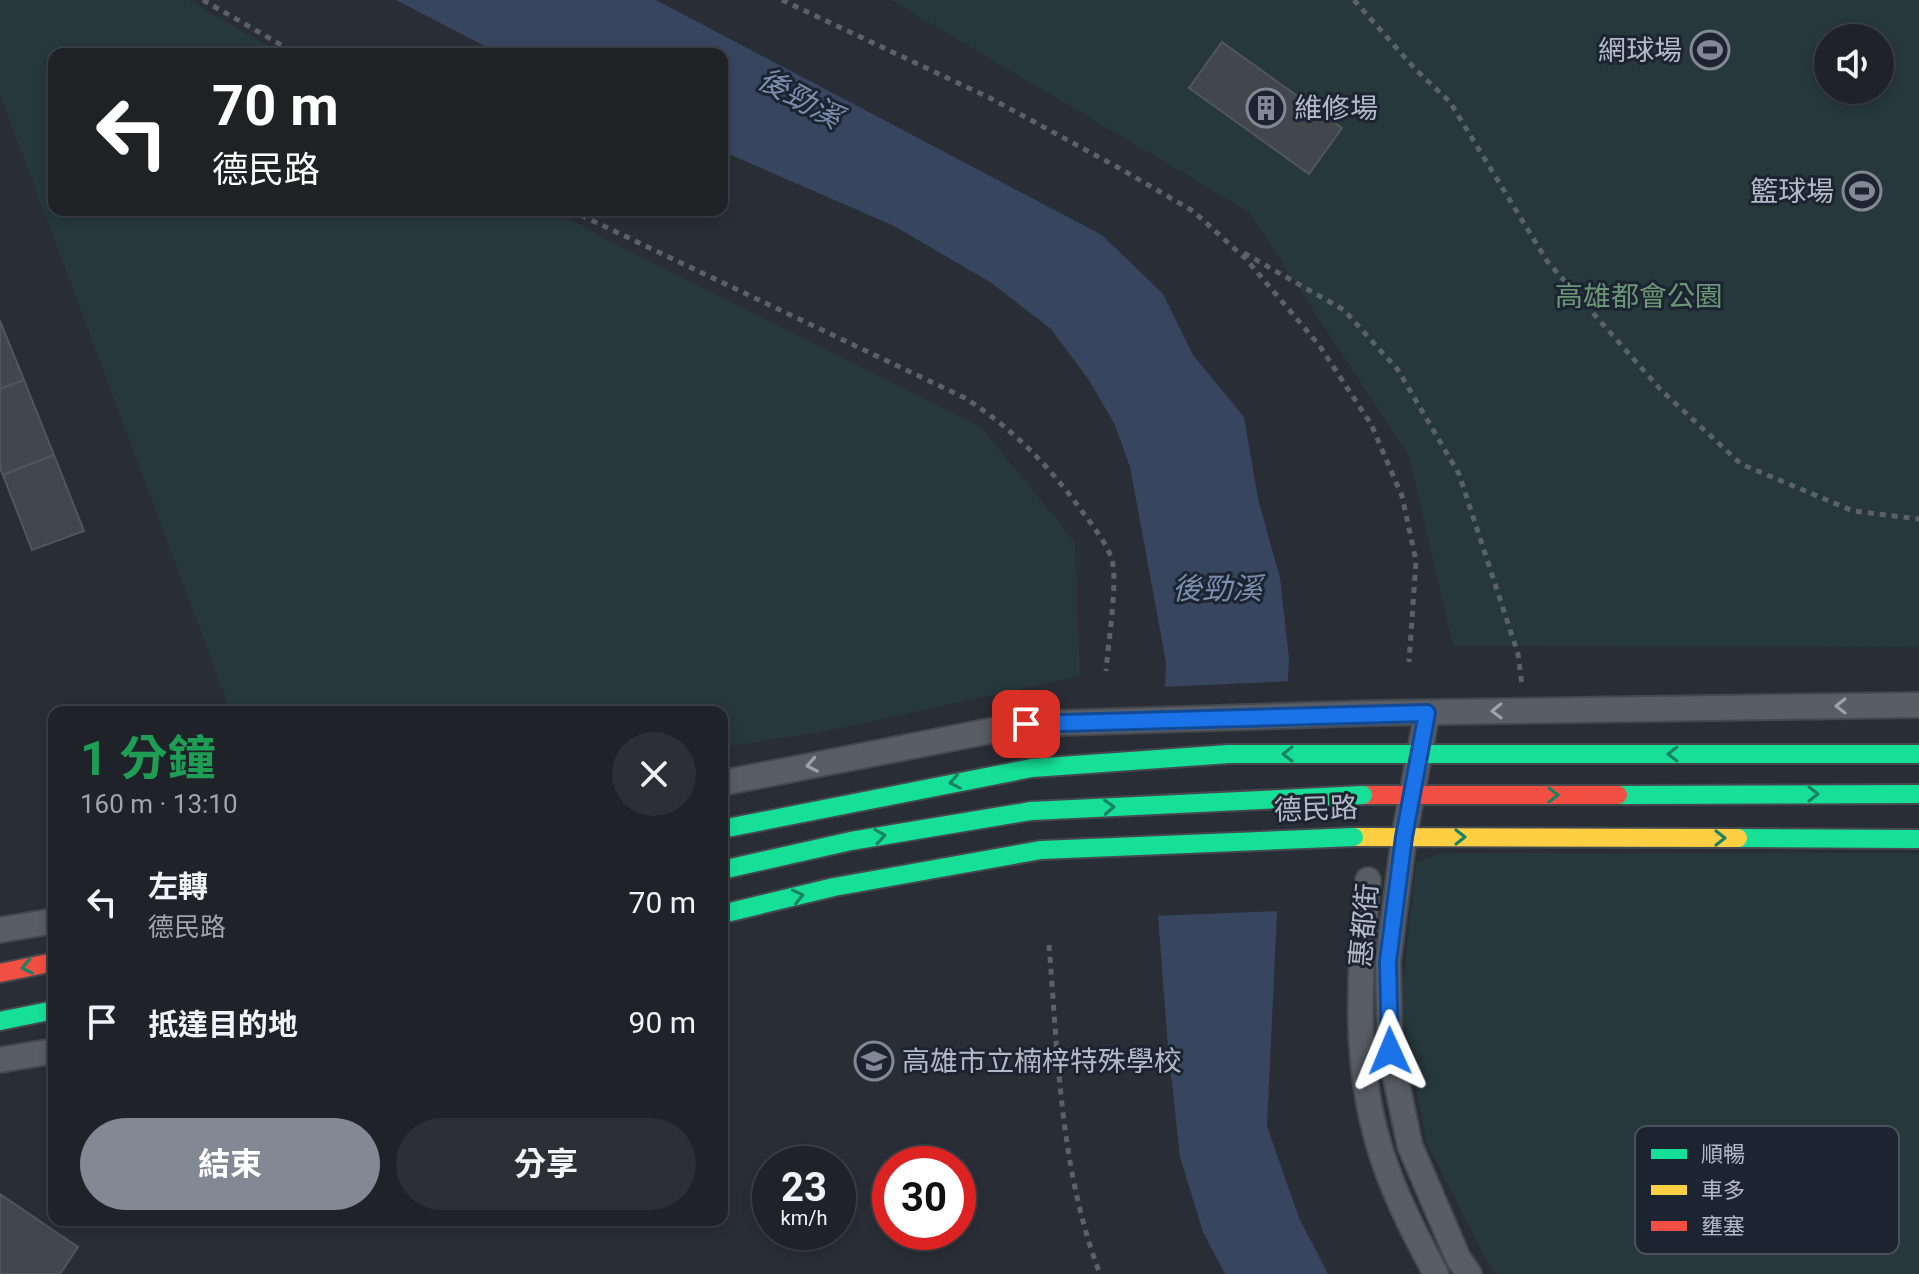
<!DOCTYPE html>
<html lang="zh-TW">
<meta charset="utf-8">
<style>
body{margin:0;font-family:Roboto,"Noto Sans TC",sans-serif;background:#2c2f34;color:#f1f3f6;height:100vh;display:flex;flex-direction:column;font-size:30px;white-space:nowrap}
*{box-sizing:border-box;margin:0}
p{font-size:26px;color:#a1a4a8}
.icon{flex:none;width:44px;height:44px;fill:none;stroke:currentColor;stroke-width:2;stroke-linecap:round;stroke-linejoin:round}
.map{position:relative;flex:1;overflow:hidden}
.details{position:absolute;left:48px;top:706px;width:680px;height:520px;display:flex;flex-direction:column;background:#1f2228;border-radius:16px;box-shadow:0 4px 12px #0003,0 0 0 2px #3c3f45}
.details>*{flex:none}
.guide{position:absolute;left:48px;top:48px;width:680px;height:168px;border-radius:16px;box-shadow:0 4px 12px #0003,0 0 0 2px #3c3f45;background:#202124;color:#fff;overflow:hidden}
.buttons{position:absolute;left:1814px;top:24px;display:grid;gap:16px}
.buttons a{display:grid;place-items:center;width:80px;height:80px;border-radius:50%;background:#1f2228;box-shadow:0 4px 12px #0003,0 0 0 2px #3c3f45;font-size:40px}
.speed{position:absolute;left:752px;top:1146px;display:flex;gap:16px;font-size:40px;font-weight:700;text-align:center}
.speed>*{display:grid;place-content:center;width:104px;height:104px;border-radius:50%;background:#1f2228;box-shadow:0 4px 12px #0003,0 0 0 2px #3c3f45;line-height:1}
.speed small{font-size:20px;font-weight:400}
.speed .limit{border:12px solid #d22;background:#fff;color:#111}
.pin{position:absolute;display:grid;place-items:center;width:68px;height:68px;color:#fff;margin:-34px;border-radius:16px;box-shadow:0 4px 12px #0006}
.me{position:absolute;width:88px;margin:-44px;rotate:359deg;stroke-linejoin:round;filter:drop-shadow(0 0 6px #0008)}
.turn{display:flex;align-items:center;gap:28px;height:168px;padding:0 32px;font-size:36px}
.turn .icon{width:104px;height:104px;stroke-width:2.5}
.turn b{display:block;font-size:56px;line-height:68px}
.round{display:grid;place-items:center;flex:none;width:84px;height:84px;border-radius:42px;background:#2c2f34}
.head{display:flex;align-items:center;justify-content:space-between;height:136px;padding:0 32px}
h1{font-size:48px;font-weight:700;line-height:60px;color:#1e9e55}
.cta{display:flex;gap:16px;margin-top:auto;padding:16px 32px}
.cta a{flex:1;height:92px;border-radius:48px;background:#838994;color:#fff;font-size:32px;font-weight:700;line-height:92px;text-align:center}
.cta a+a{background:#2c2f34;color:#f1f3f6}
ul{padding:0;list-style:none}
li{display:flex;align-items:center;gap:24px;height:120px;padding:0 32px}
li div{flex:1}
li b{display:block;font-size:30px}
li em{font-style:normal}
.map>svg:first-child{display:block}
.green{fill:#26383b;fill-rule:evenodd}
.water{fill:#37455e}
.pier{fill:#292e36}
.building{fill:#42464d;stroke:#51565d;stroke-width:2}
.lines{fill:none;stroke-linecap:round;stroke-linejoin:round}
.street-casing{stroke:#45494f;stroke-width:28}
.fast-casing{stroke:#45494f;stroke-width:22}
.slow-casing{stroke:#45494f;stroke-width:22}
.jam-casing{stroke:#45494f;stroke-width:22}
.path{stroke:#5c6168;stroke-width:5;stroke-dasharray:6 6;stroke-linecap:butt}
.street{stroke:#595d64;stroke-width:24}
.fast{stroke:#16e098;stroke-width:18}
.slow{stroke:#ffcf43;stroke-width:18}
.jam{stroke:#f24e42;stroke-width:18}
.street-bridge-casing{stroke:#45494f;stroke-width:28;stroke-linecap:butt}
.fast-bridge-casing{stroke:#45494f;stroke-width:22;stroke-linecap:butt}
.street-bridge{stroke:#595d64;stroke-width:24}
.fast-bridge{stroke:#16e098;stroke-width:18}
.oneway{stroke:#9ca3ae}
.oneway2{stroke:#1a8264}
.route-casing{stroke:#114b97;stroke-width:20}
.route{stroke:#1a73e8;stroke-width:14}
.labels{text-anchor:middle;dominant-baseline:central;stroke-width:6;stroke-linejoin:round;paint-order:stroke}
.poi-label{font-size:28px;fill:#b3bac7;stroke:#1d2431;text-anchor:end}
.park-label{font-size:28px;fill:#6b9777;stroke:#1d2431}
.street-label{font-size:28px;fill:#b3bac7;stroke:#1d2431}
.water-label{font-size:30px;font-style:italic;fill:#7c8eae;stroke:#1d2431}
.key{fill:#1d2431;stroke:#4a515e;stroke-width:2}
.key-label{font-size:22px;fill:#b3bac7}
</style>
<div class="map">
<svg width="1919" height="1274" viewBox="0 0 1919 1274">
<rect width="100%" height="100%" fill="#292e36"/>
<!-- green -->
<g class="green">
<path d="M0 0H188L282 54H54V210H554L609 241 981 427 1075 542 1080 676 817 733 722 747V712H231L0 94Z"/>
<path d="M891 0H1919V647L1453 646 1409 456 1249 212ZM1828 38H1880V90H1828Z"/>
<path d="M1441 853H1919V1274H1498L1487 1262 1426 1141 1401 1006 1416 863Z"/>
</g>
<!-- water -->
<path class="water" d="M396 0H656L1102 235 1163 294 1193 355 1244 417 1258 499 1280 578 1289 658 1267 1126 1299 1218 1328 1274H1225L1203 1232 1180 1157 1168 1047 1158 916 1166 662 1130 467 1115 425 1089 380 1051 329 990 282 894 226 722 151V54H500Z"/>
<!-- pier -->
<path class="pier" d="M1292 681 1281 911 1154 916 1161 687Z"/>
<!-- building -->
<g class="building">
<path d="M1222 42 1342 128 1309 174 1189 88Z"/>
<path d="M0 321 24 380 0 389Z"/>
<path d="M24 380 54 455 3 475 0 468V389Z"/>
<path d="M54 455 84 531 32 550 3 475Z"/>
<path d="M0 1194 78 1247 60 1274H0Z"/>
</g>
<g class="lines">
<defs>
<g id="street">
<path d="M1372 713 1919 705"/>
<path d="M1427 713 1404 837 1388 961 1390 1051 1410 1146 1458 1258 1469 1274"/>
<path d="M722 783 1026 724"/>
<path d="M1368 880C1359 975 1352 1072 1385 1164 1398 1202 1417 1238 1436 1274"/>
<path d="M0 930 54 921"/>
<path d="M0 1060 54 1051"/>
</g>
<g id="fast">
<path d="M1366 754H1919"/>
<path d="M1618 795 1919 794"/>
<path d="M722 829 1032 768"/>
<path d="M1738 838 1919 839"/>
<path d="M722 870 851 841 1031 811"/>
<path d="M722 914 834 887 1041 850"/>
<path d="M0 1021 54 1010"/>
</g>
<path id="slow" d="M1354 837 1738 838"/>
<g id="jam">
<path d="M1363 795H1618"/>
<path d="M0 973 54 962"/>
</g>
</defs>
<!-- street casing -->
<use href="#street" class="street-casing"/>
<!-- fast casing -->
<use href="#fast" class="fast-casing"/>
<!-- slow casing -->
<use href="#slow" class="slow-casing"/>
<!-- jam casing -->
<use href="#jam" class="jam-casing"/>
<!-- path -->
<g class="path">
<path d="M203 0 297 54"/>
<path d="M782 0 992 99 1119 168 1193 211 1246 259 1319 345 1371 424 1402 496 1416 561 1409 662"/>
<path d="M1354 0 1415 69 1450 102 1547 261 1661 390 1741 464 1853 511 1919 519"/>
<path d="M570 210 965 398C1015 430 1052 469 1087 518 1096 530 1108 546 1112 560 1118 582 1108 645 1106 671"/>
<path d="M1244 253 1344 310 1398 370 1459 474 1518 654 1522 685"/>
<path d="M1049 945C1058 1055 1060 1170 1100 1274"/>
</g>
<!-- street -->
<use href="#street" class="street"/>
<!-- fast -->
<use href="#fast" class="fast"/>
<!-- slow -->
<use href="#slow" class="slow"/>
<!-- jam -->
<use href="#jam" class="jam"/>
<defs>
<path id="street-bridge" d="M1026 724 1372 713"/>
<g id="fast-bridge">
<path d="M1032 768 1229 754H1366"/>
<path d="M1031 811 1363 795"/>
<path d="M1041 850 1354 837"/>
</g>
</defs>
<!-- street-bridge casing -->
<use href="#street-bridge" class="street-bridge-casing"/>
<!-- fast-bridge casing -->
<use href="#fast-bridge" class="fast-bridge-casing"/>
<!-- street-bridge -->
<use href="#street-bridge" class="street-bridge"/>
<!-- fast-bridge -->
<use href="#fast-bridge" class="fast-bridge"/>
</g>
<!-- one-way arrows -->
<defs><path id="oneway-chevron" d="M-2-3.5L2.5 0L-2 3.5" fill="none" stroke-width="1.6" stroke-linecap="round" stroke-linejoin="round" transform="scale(2)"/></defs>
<g class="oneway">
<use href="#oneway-chevron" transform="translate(1841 706) rotate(179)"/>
<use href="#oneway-chevron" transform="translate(1497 711) rotate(179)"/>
<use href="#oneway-chevron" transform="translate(812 765) rotate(169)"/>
</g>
<g class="oneway2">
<use href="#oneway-chevron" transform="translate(1288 754) rotate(-180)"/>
<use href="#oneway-chevron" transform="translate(1673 754) rotate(-180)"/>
<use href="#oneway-chevron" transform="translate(955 782) rotate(169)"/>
<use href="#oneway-chevron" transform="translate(1813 794)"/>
<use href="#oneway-chevron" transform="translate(1553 795)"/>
<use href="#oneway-chevron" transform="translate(1109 807) rotate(-3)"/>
<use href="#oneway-chevron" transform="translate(880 836) rotate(-9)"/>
<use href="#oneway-chevron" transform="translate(1460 837)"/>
<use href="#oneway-chevron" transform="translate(1720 838)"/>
<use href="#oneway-chevron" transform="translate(798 896) rotate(-13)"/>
<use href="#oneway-chevron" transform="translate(27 967) rotate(169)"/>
</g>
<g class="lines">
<defs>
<path id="route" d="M1026 724 1427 713 1404 837 1388 961 1390 1051"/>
</defs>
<!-- route casing -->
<use href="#route" class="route-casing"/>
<!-- route -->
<use href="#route" class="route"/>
</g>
<!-- icons -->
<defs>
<symbol id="stadium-ring" viewBox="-11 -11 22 22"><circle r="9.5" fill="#1d2431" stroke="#838994" stroke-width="1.5"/><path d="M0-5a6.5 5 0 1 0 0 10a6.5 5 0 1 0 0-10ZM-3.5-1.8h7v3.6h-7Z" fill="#838994"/></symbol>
<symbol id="building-ring" viewBox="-11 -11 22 22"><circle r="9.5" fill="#1d2431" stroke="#838994" stroke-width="1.5"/><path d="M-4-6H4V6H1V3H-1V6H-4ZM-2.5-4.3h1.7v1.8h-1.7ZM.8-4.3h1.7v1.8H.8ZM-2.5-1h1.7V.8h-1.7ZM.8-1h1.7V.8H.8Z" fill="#838994"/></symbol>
<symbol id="school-ring" viewBox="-11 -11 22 22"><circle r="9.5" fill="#1d2431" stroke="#838994" stroke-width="1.5"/><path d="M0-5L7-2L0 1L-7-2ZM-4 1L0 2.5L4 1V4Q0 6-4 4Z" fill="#838994"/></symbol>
</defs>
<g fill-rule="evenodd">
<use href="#stadium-ring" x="1688" y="28" width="44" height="44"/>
<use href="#building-ring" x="1244" y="86" width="44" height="44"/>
<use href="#stadium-ring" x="1840" y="169" width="44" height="44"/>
<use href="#school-ring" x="852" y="1039" width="44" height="44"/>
</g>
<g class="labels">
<!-- poi labels -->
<g class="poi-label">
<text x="1682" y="50">網球場</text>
<text x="1294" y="108" text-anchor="start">維修場</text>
<text x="1834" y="191">籃球場</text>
<text x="902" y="1061" text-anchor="start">高雄市立楠梓特殊學校</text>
</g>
<!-- park labels -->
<g class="park-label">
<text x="1639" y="296">高雄都會公園</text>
</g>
<!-- street labels -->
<g class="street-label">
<text transform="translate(1316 809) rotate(-2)">德民路</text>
<text transform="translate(1364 925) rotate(-85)">惠都街</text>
</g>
<!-- water labels -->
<g class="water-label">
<text transform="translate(800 98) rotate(29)">後勁溪</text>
<text x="1217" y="588">後勁溪</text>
</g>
</g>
<!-- legend -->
<rect x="1635" y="1126" width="264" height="128" rx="12" class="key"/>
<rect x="1651" y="1149" width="36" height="10" fill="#16e098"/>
<rect x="1651" y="1185" width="36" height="10" fill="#ffcf43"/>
<rect x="1651" y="1221" width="36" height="10" fill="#f24e42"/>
<g class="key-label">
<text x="1701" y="1162">順暢</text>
<text x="1701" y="1198">車多</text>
<text x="1701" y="1234">壅塞</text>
</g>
</svg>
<div class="buttons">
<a><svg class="icon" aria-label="sound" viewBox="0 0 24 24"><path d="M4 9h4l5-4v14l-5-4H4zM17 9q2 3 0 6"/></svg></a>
</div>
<div class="speed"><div>23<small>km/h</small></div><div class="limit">30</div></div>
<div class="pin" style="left:1026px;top:724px;background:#d93025"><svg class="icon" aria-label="arrive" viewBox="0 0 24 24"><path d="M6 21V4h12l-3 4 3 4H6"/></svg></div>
<svg class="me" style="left:1390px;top:1051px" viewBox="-20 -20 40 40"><path d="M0-17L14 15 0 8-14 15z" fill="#1a73e8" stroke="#fff" stroke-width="4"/></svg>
<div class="guide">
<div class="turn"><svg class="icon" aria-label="left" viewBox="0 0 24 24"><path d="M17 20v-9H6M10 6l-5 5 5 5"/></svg><div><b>70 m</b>德民路</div></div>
</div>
<section class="details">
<div class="head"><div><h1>1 分鐘</h1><p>160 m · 13:10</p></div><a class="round"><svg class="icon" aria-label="close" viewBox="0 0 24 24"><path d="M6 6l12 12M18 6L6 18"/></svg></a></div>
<ul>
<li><svg class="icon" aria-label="left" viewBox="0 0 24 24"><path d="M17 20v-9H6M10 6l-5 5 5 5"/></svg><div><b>左轉</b><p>德民路</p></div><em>70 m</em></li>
<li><svg class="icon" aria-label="arrive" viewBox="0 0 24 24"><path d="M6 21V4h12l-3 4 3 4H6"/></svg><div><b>抵達目的地</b></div><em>90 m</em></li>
</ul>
<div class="cta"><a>結束</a><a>分享</a></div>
</section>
</div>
